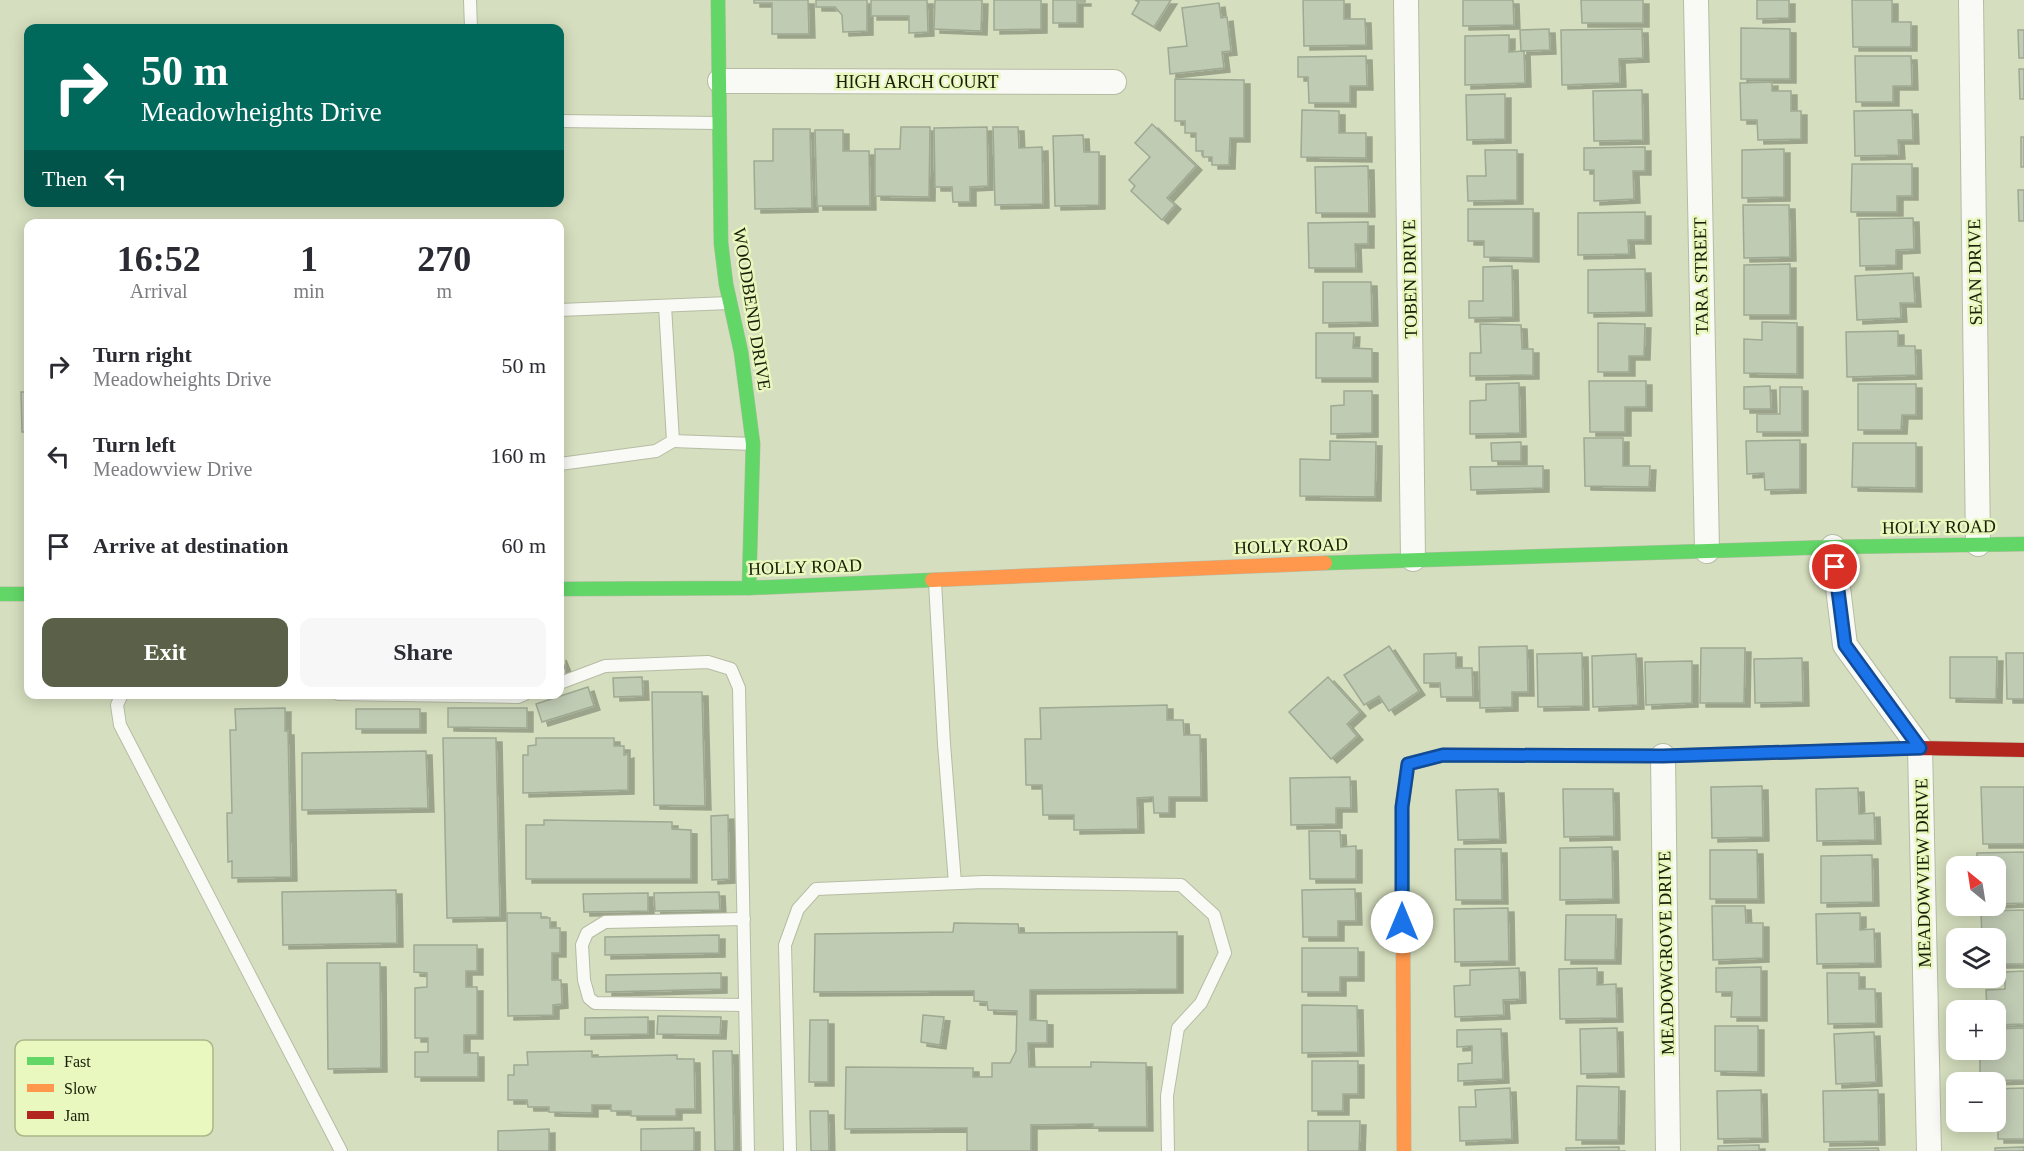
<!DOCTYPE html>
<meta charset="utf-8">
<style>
body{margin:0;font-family:Georgia,serif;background:#f7f7f7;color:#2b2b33;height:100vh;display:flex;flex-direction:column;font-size:22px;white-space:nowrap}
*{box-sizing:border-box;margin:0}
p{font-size:20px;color:#7c7c81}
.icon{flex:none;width:33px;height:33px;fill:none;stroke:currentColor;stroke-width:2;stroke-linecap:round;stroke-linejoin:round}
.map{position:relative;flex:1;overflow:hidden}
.sheet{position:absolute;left:24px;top:219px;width:540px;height:480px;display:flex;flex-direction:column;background:#fff;border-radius:12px;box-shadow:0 3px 15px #0003}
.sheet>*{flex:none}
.hud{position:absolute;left:24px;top:24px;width:540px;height:183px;border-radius:12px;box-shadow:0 3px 15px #0003;background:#00695c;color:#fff;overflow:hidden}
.needle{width:39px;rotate:330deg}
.tools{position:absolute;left:1946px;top:856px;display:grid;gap:12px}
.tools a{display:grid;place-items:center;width:60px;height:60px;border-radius:12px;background:#fff;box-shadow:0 3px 15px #0003;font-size:30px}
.pin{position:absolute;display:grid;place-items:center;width:51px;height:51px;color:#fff;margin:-26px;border:3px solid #fff;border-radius:50%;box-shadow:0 2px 6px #0007}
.me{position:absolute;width:66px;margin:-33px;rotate:0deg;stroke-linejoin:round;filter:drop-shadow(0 0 4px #0008)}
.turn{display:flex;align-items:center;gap:21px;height:126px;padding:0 18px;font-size:27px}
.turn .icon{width:78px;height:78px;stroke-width:2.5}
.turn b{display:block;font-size:42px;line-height:51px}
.then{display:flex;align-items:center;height:57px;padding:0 18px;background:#0003;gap:12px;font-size:22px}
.eta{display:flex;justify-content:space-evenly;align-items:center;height:102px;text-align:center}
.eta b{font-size:36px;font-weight:700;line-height:42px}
.cta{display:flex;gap:12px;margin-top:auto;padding:12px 18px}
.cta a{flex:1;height:69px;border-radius:12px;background:#5b6148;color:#fff;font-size:24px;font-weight:700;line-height:69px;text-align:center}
.cta a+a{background:#f7f7f7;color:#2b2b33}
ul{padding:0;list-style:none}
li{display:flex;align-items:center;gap:18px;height:90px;padding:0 18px}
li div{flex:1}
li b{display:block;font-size:22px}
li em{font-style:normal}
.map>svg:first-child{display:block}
.building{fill:#c0cbb4;stroke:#9ea993;stroke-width:1.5;filter:url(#shadow)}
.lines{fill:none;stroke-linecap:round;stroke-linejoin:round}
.lane-casing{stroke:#b5bca4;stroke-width:14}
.street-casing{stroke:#b5bca4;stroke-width:26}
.fast-casing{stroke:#b5bca4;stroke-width:15}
.slow-casing{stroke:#b5bca4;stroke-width:15}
.jam-casing{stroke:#b5bca4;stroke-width:15}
.lane{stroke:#f9faf5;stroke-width:12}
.street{stroke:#f9faf5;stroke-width:24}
.fast{stroke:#63d668;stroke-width:14}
.slow{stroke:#ff974d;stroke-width:14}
.jam{stroke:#b3261e;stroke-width:14}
.route-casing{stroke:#114b97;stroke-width:15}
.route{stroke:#1a73e8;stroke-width:10}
.labels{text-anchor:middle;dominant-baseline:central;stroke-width:5;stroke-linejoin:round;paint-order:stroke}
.street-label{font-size:18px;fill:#191e08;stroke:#e9f8be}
.key{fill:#e9f8be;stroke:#abb787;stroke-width:1.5}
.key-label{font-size:16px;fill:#191e08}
</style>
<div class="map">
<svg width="2024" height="1151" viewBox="0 0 2024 1151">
<defs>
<filter id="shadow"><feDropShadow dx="6" dy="4" stdDeviation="0" flood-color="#0004"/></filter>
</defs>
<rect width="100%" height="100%" fill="#d5debe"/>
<!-- building -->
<g class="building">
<path d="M754 0H808L809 34H772V3H754Z"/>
<path d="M816 0H867V31L843 32 842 15 835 7H816Z"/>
<path d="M871 0H927L928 32 909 33V16H871Z"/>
<path d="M935 0H982L981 31 934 29Z"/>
<path d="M994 0H1041V29L994 30Z"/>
<path d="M1053 0H1085V2H1077V23H1053Z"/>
<path d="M1135 0H1171L1154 27 1132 14 1139 2Z"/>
<path d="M1303 0H1344V19H1365L1366 45 1304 46Z"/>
<path d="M1463 0H1513L1514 25 1463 26Z"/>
<path d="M1581 0H1643V23H1582Z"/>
<path d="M1757 0H1789V18L1757 19Z"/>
<path d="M1852 0H1892V22H1911V47H1853Z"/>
<path d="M1219 3 1221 18 1227 17 1231 51 1222 52 1224 68 1170 74 1168 48 1187 46 1182 8Z"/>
<path d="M1741 28 1790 29V79H1741Z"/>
<path d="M1549 29 1550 50 1521 51 1520 30Z"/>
<path d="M1642 29 1643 58 1619 59 1620 83 1562 85 1561 30Z"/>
<path d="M2018 30H2024V58H2019Z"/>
<path d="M1509 35V52L1524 51 1525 83 1465 85V36Z"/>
<path d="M1366 56 1367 86H1350V103H1309L1308 77H1298V57Z"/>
<path d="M1855 56H1911L1912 86H1893V102H1856Z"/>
<path d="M2019 69H2024V99H2020Z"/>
<path d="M1175 79 1244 80V138H1230L1229 165H1212V157H1203V151H1196V133H1185V121H1175Z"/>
<path d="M1772 82V91H1791V111H1801V139L1758 140 1757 120H1741L1740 83Z"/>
<path d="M1642 90 1643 140 1594 141 1593 91Z"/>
<path d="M1505 94V139L1467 140 1466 95Z"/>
<path d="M1302 110 1339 111V133H1366V158L1301 157Z"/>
<path d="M1912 110 1913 140H1898L1899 155 1855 156 1854 111Z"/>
<path d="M1152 124 1196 166 1167 198 1175 205 1162 220 1131 191 1135 186 1129 180 1150 157 1135 143Z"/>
<path d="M901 127H930L929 197 875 196V149H900Z"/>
<path d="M987 127 988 186 970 187V202H953L952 187H935L934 128Z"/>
<path d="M993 127H1018L1019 148 1042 147 1043 204 995 205Z"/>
<path d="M773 129H810L812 208 755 209 754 161H773Z"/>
<path d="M815 130H843V151H869L870 206H817Z"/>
<path d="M1083 135 1084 152H1099V205L1055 206 1053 136Z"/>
<rect x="2021" y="137" width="3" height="30"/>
<path d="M1645 147V171H1633L1634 199 1594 201V170H1584V148Z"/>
<path d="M1784 149V197L1742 198V150Z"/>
<path d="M1485 150H1517V200L1468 201 1467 176H1486Z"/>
<path d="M1852 164H1912V196H1897V212H1851Z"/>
<path d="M1368 166 1369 213H1316L1315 167Z"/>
<path d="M2018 190H2024V221H2019Z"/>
<path d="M1743 205H1789L1790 257 1744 258Z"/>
<path d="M1468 209H1533V258L1484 257V241H1468Z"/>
<path d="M1645 212V240H1628L1629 254 1578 255V213Z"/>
<path d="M1913 218 1914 249 1896 250V265L1860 266 1859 219Z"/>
<path d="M1368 222V244H1355L1356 268H1309L1308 223Z"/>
<path d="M1790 264V315H1744V265Z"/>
<path d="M1512 266 1513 317 1469 318V301H1483V267Z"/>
<path d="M1645 269 1646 312 1588 313V270Z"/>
<path d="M1913 273 1915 303H1900L1901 318 1857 320 1855 276Z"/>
<path d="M1323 282H1371L1372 322 1323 323Z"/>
<path d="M1762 322 1797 323V374L1744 373V339L1762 340Z"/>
<path d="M1598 323 1645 324 1644 356H1629V372H1598Z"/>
<path d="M1480 324 1521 325 1522 349H1533V375L1470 376V353H1481Z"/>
<path d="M1898 331V346H1915L1916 375 1847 377 1846 332Z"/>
<path d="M1316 333H1354L1353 348 1372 349V378H1316Z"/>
<path d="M1589 381H1646V407H1625V432H1590Z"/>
<path d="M1519 383 1520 433 1470 434V401L1486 400V384Z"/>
<path d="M1858 384H1916V415H1902L1901 430H1858Z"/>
<path d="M1770 386 1771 409H1744V387Z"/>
<path d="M1780 387H1802V432H1757V414H1780Z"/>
<path d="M1344 391H1372V433L1331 434V406L1344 405Z"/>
<path d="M21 392H28V432H22Z"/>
<path d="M1584 438H1623V466H1650L1649 487 1585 486Z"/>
<path d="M1800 440V489L1765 490 1764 473 1747 474 1746 441Z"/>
<path d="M1330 441 1376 442 1375 497 1300 496V459L1330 460Z"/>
<path d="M1521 442V461H1492L1491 443Z"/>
<path d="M1853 443H1916V488L1852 487Z"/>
<path d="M1543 466V488L1471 490 1470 467Z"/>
<path d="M1389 646 1419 691 1389 711 1379 696 1364 705 1344 675Z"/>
<path d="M1527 646 1528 692H1512V707L1480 708 1479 647Z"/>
<path d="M1701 648H1745L1744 703H1700Z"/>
<path d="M1456 653V668H1472L1473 697H1441L1440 683H1424V654Z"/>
<path d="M1582 653 1583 706 1538 707 1537 654Z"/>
<path d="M2006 653H2024V699H2007Z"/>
<path d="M1636 654 1638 705 1593 707 1592 656Z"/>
<path d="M560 656 565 668 560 671Z"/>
<path d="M1950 657H1997L1996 699 1950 698Z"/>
<path d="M1802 658 1803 702 1755 703 1754 659Z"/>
<path d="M1692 661V703L1646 705 1645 662Z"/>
<path d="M642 677 643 696 614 697 613 678Z"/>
<path d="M1328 677 1360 712 1347 724 1357 736 1331 759 1289 712Z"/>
<path d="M588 687 594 706 542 722 536 704Z"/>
<path d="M652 692H702L705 806 654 805Z"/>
<path d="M1167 705V720H1183L1184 735H1200L1201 797H1169V813H1154L1153 797 1137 798 1138 829 1074 830V815H1043L1042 785H1026L1025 739H1041L1040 708Z"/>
<path d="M285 708V731H288L291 877 232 878V861L228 862 227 813H232L230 730H236L235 709Z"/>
<path d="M448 708H527V728L448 727Z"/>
<rect x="356" y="709" width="64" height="20"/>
<path d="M443 738H496L500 917 447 918Z"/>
<path d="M536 738H614V746H624V755L628 754V790L523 793V755H528V746L536 745Z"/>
<path d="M426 751 428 808 302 810V753Z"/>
<path d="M1350 777 1351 808H1336V824L1291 825 1290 778Z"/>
<path d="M1762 786 1763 837 1712 838 1711 787Z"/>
<path d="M1981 787H2024V844H1983Z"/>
<path d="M1858 788 1859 814 1874 813 1875 840 1817 841 1816 789Z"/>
<path d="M1498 789 1500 839 1458 840 1456 790Z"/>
<path d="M1563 789H1613L1614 836 1564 837Z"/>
<path d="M728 815 729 879 712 880 711 816Z"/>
<path d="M544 820 672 822V829L691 830V879H526V825H544Z"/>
<path d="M1309 831H1340L1341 847 1356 846V879H1310Z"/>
<path d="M1612 847 1613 899 1560 900V848Z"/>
<path d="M1455 849H1501L1502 900H1456Z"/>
<path d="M1710 850H1757L1758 899H1710Z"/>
<path d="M2024 852V903L1996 904 1995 867H1977V853Z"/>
<path d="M1872 855 1873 902 1821 903V856Z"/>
<path d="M1355 889 1356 921H1338V937H1303L1302 890Z"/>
<path d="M396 890 397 943 283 945 282 892Z"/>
<path d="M719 892 720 910 655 911 654 893Z"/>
<path d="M648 893V911L584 912 583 894Z"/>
<path d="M1712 906H1745L1746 923H1763V958L1713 960Z"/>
<path d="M1508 908 1509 961 1455 962 1454 909Z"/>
<path d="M2024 910V964H1998V947H1995V939H1982L1981 911Z"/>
<path d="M507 913H541V918H550V928H560V953H552V980H561L562 1004 553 1005V1015L508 1016Z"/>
<path d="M1860 913V930L1874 929 1875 963 1817 964 1816 914Z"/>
<path d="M1566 915H1616L1615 960H1565Z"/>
<path d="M954 923 1018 924 1019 933 1177 932V989L1030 990V1020L1047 1021V1043H1028L1029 1067H1091V1062L1146 1063 1147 1127H1093V1124L1031 1125V1151H967V1128L845 1129 846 1067 973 1068V1077H992V1063H1010L1016 1051 1017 1011 988 1010 987 1002 974 1001V991L814 992 815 934 953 932Z"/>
<path d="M719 935V953L605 955V937Z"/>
<path d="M414 945H477V971H466V987H477V1035H464V1053H478V1077H415V1052H428V1038H415V988L427 987V973L414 972Z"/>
<path d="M1302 948H1358V977H1340V992H1302Z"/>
<path d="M327 963H380L381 1068 328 1069Z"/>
<path d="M1761 967V1017H1731L1732 992H1716V968Z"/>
<path d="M1519 968 1520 999 1503 1000 1504 1015 1455 1017 1454 986 1470 985V970Z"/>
<path d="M1597 968V985L1616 984 1617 1018 1560 1019 1559 969Z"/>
<path d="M2024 971V1024L1995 1025V1011H1987L1986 990 2005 989V972Z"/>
<path d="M721 973V989L606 992V975Z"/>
<path d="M1827 973H1859V989H1875L1876 1023 1828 1024Z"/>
<path d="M1302 1005 1357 1006 1358 1052 1302 1053Z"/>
<path d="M923 1015 944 1017 940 1045 921 1042Z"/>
<path d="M658 1016 721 1017 720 1035 657 1034Z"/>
<path d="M648 1017V1034L585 1035V1018Z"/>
<path d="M810 1020H828V1082H809Z"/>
<path d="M1715 1026H1758V1072L1715 1071Z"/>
<path d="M1617 1028 1618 1073 1581 1074 1580 1029Z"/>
<path d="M2024 1028V1080L1980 1081V1050H1995V1029Z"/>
<path d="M1501 1029 1503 1079 1458 1081V1064L1472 1063V1046L1457 1047V1030Z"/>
<path d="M1874 1032 1876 1082 1836 1084 1834 1034Z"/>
<path d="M592 1051V1057L677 1055V1059H694L695 1109H676V1116H631V1111H611V1105H592V1113L549 1112V1107H528L527 1100H508V1075H514V1065H528L527 1052Z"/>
<path d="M713 1051H732L734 1151H715Z"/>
<path d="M1312 1061H1358V1094H1343V1111H1312Z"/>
<path d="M1577 1086 1619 1087 1618 1140H1576Z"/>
<path d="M1510 1088 1512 1139 1460 1141 1459 1107H1476L1475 1090Z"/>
<path d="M2024 1088V1139H1998V1122H1983H1995V1089Z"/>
<path d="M1761 1090 1762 1138 1718 1139 1717 1091Z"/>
<path d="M1878 1090 1879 1141 1824 1142 1823 1091Z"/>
<path d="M810 1111H828L829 1151H811Z"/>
<path d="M1308 1121H1360L1359 1151H1308Z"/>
<path d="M694 1128V1151H641V1129Z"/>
<path d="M549 1129V1151H498V1131Z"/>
<path d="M1759 1145V1151H1718V1146Z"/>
<path d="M1619 1147V1151H1566V1148Z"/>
<path d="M2024 1147V1151H1995V1148Z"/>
<path d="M1878 1148 1879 1151H1829V1149Z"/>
</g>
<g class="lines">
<defs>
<g id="lane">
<path d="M470 0 471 28"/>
<path d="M560 121 717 123"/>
<path d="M560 310 729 303"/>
<path d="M673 441 753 444"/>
<path d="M560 464 656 451 673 441 665 306"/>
<path d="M935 582 944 744 955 883"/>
<path d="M560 683 605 666 708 662 731 669 739 688 748 1151"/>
<path d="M122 694 117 705 120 725 341 1151"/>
<path d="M338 694 518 697 525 694"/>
<path d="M744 919 605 922 587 933 582 945 584 980 589 998 595 1003 745 1005"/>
<path d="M790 1151 785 945 798 909 816 889 984 882 1181 885 1214 915 1225 953 1201 1003 1178 1028 1167 1096 1168 1151"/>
</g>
<g id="street">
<path d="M1406 0 1413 559"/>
<path d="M1696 0 1707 551"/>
<path d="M1971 0 1978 544"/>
<path d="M720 81 1114 82"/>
<path d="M1833 547 1845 645 1920 748 1929 1151"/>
<path d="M1663 756 1668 1151"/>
</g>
<g id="fast">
<path d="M718 0 721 243 726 284 741 352 753 444 749 588"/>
<path d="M1325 563 1833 547 2024 544"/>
<path d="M560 589 749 588 932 580"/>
<path d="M0 594H28"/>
<path d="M1403 938 1402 807 1408 764 1443 755 1663 756 1758 753"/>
</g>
<g id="slow">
<path d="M932 580 1325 563"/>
<path d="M1403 938 1404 1151"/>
</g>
<path id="jam" d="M1758 753 1920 748 2024 750"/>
</defs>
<!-- lane casing -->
<use href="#lane" class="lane-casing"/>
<!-- street casing -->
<use href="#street" class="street-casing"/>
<!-- fast casing -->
<use href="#fast" class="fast-casing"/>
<!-- slow casing -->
<use href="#slow" class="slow-casing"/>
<!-- jam casing -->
<use href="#jam" class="jam-casing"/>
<!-- lane -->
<use href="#lane" class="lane"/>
<!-- street -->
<use href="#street" class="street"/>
<!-- fast -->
<use href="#fast" class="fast"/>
<!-- slow -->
<use href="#slow" class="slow"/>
<!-- jam -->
<use href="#jam" class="jam"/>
</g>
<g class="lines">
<defs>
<path id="route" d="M1402 922V807L1408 764 1443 755 1663 756 1920 748 1845 645 1835 567"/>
</defs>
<!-- route casing -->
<use href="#route" class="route-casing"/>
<!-- route -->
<use href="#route" class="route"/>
</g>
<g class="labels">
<!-- street labels -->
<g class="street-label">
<text x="917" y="82">HIGH ARCH COURT</text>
<text transform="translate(1975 272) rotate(-91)">SEAN DRIVE</text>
<text transform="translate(1701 276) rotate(-91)">TARA STREET</text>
<text transform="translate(1410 279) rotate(-91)">TOBEN DRIVE</text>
<text transform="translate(752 309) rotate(81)">WOODBEND DRIVE</text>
<text transform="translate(1939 527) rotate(-1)">HOLLY ROAD</text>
<text transform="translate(1291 546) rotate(-2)">HOLLY ROAD</text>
<text transform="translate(805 567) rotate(-2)">HOLLY ROAD</text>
<text transform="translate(1923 873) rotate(-91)">MEADOWVIEW DRIVE</text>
<text transform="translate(1666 953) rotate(-91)">MEADOWGROVE DRIVE</text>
</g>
</g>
<!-- legend -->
<rect x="15" y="1040" width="198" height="96" rx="9" class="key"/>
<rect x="27" y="1057" width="27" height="8" fill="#63d668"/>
<rect x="27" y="1084" width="27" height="8" fill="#ff974d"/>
<rect x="27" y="1111" width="27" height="8" fill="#b3261e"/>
<g class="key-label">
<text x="64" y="1067">Fast</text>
<text x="64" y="1094">Slow</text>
<text x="64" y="1121">Jam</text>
</g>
</svg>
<div class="tools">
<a><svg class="needle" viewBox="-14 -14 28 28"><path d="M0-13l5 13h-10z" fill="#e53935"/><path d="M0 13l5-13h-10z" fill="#7c7c81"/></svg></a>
<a><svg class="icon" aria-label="layers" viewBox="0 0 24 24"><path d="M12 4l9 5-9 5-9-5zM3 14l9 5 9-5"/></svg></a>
<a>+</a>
<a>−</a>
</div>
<div class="pin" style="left:1835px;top:567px;background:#d93025"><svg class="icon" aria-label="arrive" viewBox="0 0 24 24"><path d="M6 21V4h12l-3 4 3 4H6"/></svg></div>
<svg class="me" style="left:1402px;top:922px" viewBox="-20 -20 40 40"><circle r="19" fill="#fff"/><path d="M0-13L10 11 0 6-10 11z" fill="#1a73e8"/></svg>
<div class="hud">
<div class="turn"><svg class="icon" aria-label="right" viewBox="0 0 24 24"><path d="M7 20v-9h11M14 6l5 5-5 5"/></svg><div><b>50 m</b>Meadowheights Drive</div></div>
<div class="then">Then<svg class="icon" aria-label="left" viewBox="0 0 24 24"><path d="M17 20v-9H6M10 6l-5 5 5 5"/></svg></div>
</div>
<section class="sheet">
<div class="eta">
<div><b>16:52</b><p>Arrival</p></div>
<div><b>1</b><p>min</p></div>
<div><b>270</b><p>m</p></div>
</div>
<ul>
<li><svg class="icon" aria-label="right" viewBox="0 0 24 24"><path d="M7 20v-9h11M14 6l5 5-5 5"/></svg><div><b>Turn right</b><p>Meadowheights Drive</p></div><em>50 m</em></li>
<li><svg class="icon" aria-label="left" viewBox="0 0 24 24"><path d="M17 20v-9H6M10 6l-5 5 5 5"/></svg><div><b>Turn left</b><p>Meadowview Drive</p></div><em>160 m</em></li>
<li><svg class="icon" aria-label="arrive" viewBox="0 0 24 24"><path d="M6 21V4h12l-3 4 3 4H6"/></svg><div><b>Arrive at destination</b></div><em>60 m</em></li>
</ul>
<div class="cta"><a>Exit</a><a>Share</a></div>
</section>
</div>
